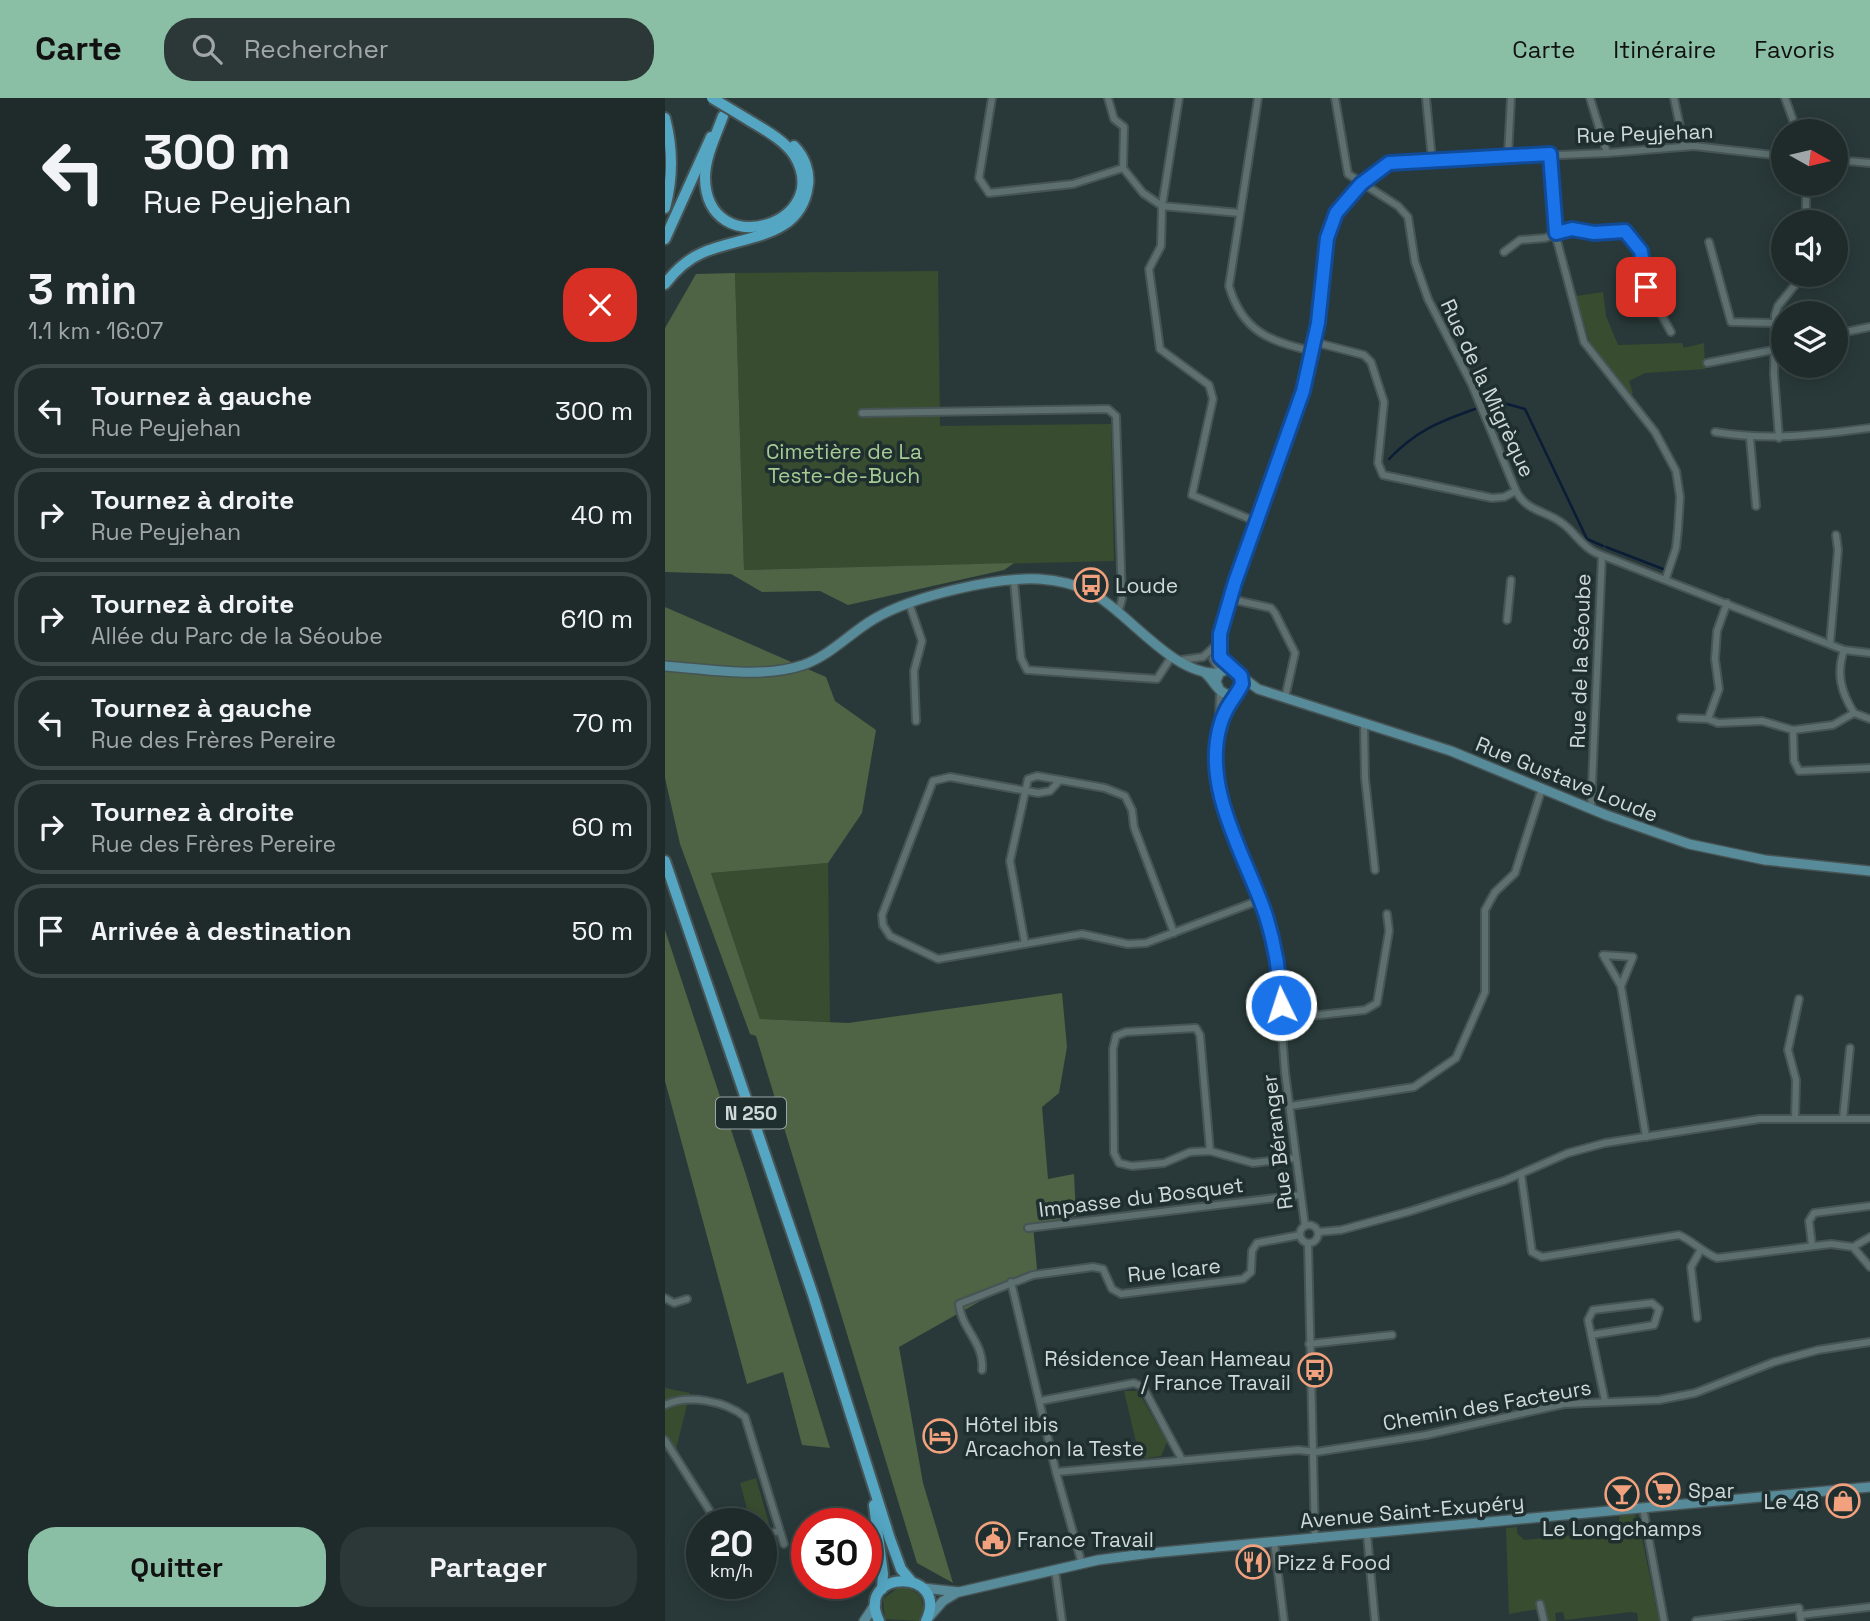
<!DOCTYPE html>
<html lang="fr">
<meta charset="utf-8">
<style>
body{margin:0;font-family:"Space Grotesk",sans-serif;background:#2c3737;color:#f1f3f6;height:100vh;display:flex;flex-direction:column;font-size:26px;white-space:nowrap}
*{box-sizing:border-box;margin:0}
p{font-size:23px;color:#a1a7a9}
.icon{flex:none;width:38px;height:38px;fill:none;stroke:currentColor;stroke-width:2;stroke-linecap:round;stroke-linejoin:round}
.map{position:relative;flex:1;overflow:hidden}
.panel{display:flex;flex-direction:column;background:#1f2b2b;width:665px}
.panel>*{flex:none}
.guide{background:#1f2b2b;color:#f1f3f6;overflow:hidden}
.needle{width:46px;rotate:98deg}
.tools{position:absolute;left:1106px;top:21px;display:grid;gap:14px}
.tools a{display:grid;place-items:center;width:77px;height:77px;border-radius:50%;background:#1f2b2b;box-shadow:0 4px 18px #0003,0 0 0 2px #3c4747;font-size:35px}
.speed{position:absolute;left:21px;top:1410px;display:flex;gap:14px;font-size:35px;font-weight:700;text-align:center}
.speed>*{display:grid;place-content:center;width:91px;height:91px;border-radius:50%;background:#1f2b2b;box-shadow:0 4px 18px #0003,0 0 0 2px #3c4747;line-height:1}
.speed small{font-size:18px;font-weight:400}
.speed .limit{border:10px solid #d22;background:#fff;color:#111}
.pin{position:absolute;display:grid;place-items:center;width:60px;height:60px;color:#fff;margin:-30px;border-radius:14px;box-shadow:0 4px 10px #0006}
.me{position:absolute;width:77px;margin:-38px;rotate:356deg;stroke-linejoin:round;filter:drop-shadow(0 0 5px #0008)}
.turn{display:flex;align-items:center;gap:24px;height:147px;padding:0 28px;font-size:32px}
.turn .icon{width:91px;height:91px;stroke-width:2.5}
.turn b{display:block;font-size:49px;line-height:60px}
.round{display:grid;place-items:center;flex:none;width:74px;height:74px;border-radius:28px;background:#2c3737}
.overview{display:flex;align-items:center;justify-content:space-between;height:119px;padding:0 28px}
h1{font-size:42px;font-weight:600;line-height:52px}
.button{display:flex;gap:14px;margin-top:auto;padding:14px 28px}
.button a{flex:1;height:80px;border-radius:28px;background:#8abfa5;color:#111;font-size:28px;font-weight:600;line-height:80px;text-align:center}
.button a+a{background:#2c3737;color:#f1f3f6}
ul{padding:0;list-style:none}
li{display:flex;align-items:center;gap:21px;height:94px;margin:0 14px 10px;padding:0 14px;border:4px solid #3c4747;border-radius:28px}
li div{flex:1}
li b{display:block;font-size:26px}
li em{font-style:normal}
header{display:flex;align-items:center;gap:42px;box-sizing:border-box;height:98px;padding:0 35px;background:#8abfa5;color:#111}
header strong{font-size:33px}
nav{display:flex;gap:38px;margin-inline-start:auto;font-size:24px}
.search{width:490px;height:63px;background:#2c3737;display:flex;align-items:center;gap:18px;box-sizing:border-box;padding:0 24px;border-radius:28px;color:#a1a7a9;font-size:26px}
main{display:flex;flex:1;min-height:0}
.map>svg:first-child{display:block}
.green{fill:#384c2f}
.forest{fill:#4e6444}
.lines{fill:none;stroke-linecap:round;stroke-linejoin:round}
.stream{stroke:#0a1c36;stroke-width:2.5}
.street-casing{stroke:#465455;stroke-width:10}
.secondary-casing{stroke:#465455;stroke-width:12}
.primary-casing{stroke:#465455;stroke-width:14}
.street{stroke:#5d6f6f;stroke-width:6}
.secondary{stroke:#588b99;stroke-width:9}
.primary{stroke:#54a6c3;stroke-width:10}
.primary-bridge-casing{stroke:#465455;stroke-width:14;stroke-linecap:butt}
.primary-bridge{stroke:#54a6c3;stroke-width:10}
.route-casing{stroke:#114b97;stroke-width:18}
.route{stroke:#1a73e8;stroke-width:12}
.labels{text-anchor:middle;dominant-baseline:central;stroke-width:7;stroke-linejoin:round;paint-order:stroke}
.shield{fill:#1f2f2f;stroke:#9ba6a6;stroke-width:2}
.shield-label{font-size:19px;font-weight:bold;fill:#d0d9d9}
.street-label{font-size:21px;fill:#d0d9d9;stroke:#1f2f2f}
.park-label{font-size:21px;fill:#a6cc94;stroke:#1f2f2f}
.poi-label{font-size:21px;fill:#d0d9d9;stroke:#1f2f2f;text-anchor:start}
</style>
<header>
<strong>Carte</strong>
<div class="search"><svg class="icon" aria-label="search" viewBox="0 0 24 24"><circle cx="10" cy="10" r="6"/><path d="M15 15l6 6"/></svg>Rechercher</div>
<nav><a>Carte</a><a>Itinéraire</a><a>Favoris</a></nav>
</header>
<main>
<section class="panel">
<div class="guide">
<div class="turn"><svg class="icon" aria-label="left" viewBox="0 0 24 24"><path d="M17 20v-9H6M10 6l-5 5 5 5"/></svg><div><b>300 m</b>Rue Peyjehan</div></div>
</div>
<div class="overview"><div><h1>3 min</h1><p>1.1 km · 16:07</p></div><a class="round" style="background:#d93025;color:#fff"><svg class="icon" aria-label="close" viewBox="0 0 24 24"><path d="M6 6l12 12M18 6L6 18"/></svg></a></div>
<ul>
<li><svg class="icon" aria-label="left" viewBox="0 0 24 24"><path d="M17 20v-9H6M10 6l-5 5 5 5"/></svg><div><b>Tournez à gauche</b><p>Rue Peyjehan</p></div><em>300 m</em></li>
<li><svg class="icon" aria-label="right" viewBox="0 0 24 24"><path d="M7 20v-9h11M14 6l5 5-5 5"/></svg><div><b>Tournez à droite</b><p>Rue Peyjehan</p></div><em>40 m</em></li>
<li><svg class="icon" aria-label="right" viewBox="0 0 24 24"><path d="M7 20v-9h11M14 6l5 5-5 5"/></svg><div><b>Tournez à droite</b><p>Allée du Parc de la Séoube</p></div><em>610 m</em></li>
<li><svg class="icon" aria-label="left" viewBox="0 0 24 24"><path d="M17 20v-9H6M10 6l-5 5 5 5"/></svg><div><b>Tournez à gauche</b><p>Rue des Frères Pereire</p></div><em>70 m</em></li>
<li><svg class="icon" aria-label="right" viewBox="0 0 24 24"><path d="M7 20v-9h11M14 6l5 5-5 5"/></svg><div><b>Tournez à droite</b><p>Rue des Frères Pereire</p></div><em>60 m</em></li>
<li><svg class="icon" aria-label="arrive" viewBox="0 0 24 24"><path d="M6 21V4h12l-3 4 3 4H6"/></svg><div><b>Arrivée à destination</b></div><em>50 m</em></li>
</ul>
<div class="button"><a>Quitter</a><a>Partager</a></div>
</section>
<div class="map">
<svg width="1205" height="1523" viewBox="0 0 1205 1523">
<rect width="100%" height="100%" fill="#293939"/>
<!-- green -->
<g class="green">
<path d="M273 173 275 328 446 326 449 463 79 472 70 175Z"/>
<path d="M938 194 941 218 953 247 1017 245 1019 250 1039 245 1040 271 980 275 964 283 968 295 965 297 926 248 911 198Z"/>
<path d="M163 765 165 924 95 921 46 775Z"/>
<path d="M0 1290 25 1295 11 1351 0 1354Z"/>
<path d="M459 1293H473L502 1344 496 1358 475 1361Z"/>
<path d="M91 1380 105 1429 96 1431V1426H70L67 1423 83 1415 75 1385Z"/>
<path d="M969 1414 976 1435 994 1523H973L972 1515 966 1514 900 1522 898 1514 890 1515 891 1523H882L879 1510 844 1516 841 1430 852 1429V1435L859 1442 951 1433 955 1417Z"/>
<path d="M234 1489H244L256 1499 259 1514 254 1523 220 1521 218 1501Z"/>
</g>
<!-- forest -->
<g class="forest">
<path d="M70 175 79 472 349 465 339 472 183 507 155 493 97 494 66 476 0 474V230L31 176Z"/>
<path d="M0 509 161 579 170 603 211 632 197 715 163 765 46 775 95 921 183 925 397 895 402 949 394 995 377 1009 383 1081 409 1076 411 1118 368 1127 372 1171 234 1249 258 1385 288 1485 252 1465 91 938 85 936 15 746 0 680Z"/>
<path d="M0 832 81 1077 165 1350 137 1347 118 1274 82 1286 0 983Z"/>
</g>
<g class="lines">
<!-- stream -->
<g class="stream">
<path d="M824 310 842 306 860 311 922 441 938 448"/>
<path d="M724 361C751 333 773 324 810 311"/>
<path d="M941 449 998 471"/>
</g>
<defs>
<g id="street">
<path d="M327 0 314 80 324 95 408 86 458 70"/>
<path d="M443 0 449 21 459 29 458 70 478 95 497 108 514 0"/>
<path d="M593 0 564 188C577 233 605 244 647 253"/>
<path d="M670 0 683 76 733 108 743 119 750 164 763 201 807 287 851 393C862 414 880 412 897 425 910 434 916 448 931 455L1179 552 1205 555"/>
<path d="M761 0 767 62"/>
<path d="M925 0 942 55"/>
<path d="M1009 0 1019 48"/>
<path d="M1120 0 1132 33"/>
<path d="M885 56 890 135 919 244 990 334 1011 373 1015 399 1013 431 1011 450 1001 480"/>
<path d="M843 57 846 0"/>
<path d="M1171 62 1205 65"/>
<path d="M575 115 497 108 496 148 484 171 495 251 544 287 548 301 527 397 592 424"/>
<path d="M1141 124V86"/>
<path d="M1044 144 1066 224 1109 225"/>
<path d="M839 154 855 142 880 140 907 131 929 135 960 133 976 153 981 189 1006 234"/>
<path d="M1171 236 1205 229"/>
<path d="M649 244 699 257 706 264 719 304 713 365 718 377 827 400 839 399 851 393"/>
<path d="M1042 265 1118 250"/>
<path d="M197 315 443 311 451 318 457 501 453 515"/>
<path d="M1050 334C1105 343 1150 337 1205 330"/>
<path d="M1085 340 1091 408"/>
<path d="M1114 340 1109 276 1110 217 1113 208 1138 177"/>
<path d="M349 483 356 560 362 572 492 581 507 558"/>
<path d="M565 501 606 510 610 515 630 555 620 600"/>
<path d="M244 505 257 543 249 573 251 623"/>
<path d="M842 522 846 482"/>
<path d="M554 545 555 559 566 571"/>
<path d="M1165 546 1173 452 1171 437"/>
<path d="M516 562 538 559 548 550"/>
<path d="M555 574 548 561 550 551 570 484 637 293 651 233 666 126 678 105 696 86 718 68 732 64 942 55 1029 48 1118 58"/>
<path d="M555 593 552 687 601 817 611 855 620 974 640 1128"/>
<path d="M1189 615 1205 621"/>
<path d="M558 619 569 596"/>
<path d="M1016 620 1043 621 1053 625 1097 623 1128 632 1168 627 1189 615C1176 594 1171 576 1179 552"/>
<path d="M1043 621 1054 591 1050 561 1052 533 1062 505"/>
<path d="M699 625 700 680 710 772"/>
<path d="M1128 632 1129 663 1134 673 1205 670"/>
<path d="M926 710 937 458"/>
<path d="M509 835 469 729 467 712 460 698 440 690 395 682 385 693 373 695 285 679 268 683 217 817 218 827 225 838 273 861 417 836 463 846 481 845 595 802"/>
<path d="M360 846 345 763 363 681 372 678 395 682"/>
<path d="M956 888 938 857 968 859 956 888 981 1039"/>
<path d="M617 921 700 912 712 905 724 833 722 816"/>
<path d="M625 1008 749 989 791 960 820 894V812L830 794 850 775 877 690"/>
<path d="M1130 1021 1131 982 1123 952 1134 901"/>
<path d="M1178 1021 1185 950"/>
<path d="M545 1053 535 937 531 930 461 934 451 938 448 951 449 1055 454 1065 467 1068 499 1065 525 1054 545 1053 588 1065 631 1060"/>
<path d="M856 1076 867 1154 877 1159 1014 1137C1028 1143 1037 1154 1052 1160L1166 1146 1188 1149 1205 1169"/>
<circle cx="644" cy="1136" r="9"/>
<path d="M363 1130 635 1097"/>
<path d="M653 1134 676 1132 746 1113 839 1083 903 1055 940 1045 1095 1021H1205"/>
<path d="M643 1145 650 1441"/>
<path d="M1147 1147 1144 1123 1149 1115 1205 1108"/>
<path d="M1188 1149 1205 1139"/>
<path d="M346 1184 391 1374 417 1466"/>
<path d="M0 1200 9 1205 22 1201"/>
<path d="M1032 1220 1026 1169 1035 1153"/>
<path d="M926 1237 989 1227 994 1211 987 1205 928 1212 923 1222 940 1303"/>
<path d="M644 1246 727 1237"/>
<path d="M317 1272C320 1245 296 1231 294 1206L368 1177 428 1169 438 1171 447 1191 456 1196 578 1181 586 1174 587 1153 592 1145 635 1137"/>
<path d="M375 1303 469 1285 478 1289 517 1362"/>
<path d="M0 1307C23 1296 61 1303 80 1319L119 1446"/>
<path d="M0 1342 53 1426"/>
<path d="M391 1374 633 1352 651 1354 761 1337 899 1306 994 1302 1030 1295 1109 1264 1153 1252 1205 1244"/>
<path d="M978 1410 999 1523"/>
<path d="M702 1436 710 1523"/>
<path d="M96 1438 114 1433"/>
<path d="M609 1443 619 1523"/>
<path d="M390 1472 397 1523"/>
<path d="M875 1506 879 1523"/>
<path d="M1135 1517 1205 1509"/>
<path d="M1031 1523 1134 1510 1136 1523"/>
</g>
<g id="secondary">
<path d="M0 568C43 571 96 581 138 567 166 557 185 535 209 521 248 498 330 479 374 481 391 482 410 486 426 494 463 514 509 579 554 575"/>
<path d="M540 575C549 582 552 595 565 597L576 590C579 581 575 574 566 571L555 574 551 583 554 591"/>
<path d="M576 578 593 591 786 653 941 717 1024 746 1100 762 1205 773"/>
<path d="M258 1490 294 1494 433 1462 486 1455 1205 1389"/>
<path d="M264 1519 278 1503 293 1494"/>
<path d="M199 1523 211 1505"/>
</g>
<g id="primary">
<path d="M58 18C51 37 40 59 40 80 42 166 171 126 129 57 118 41 98 31 82 21"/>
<path d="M0 20C8 50 8 80 0 110"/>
<path d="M0 141 46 39"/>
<path d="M0 186C10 173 23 161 37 155 77 137 136 142 143 87 145 73 139 58 129 48"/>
<path d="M0 763 148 1197 225 1441 236 1471 246 1483"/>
<path d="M209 1407 218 1476 217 1491"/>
<path d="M214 1523C189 1470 286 1470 261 1523"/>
</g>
</defs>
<!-- street casing -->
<use href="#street" class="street-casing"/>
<!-- secondary casing -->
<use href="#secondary" class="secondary-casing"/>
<!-- primary casing -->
<use href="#primary" class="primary-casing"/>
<!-- street -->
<use href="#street" class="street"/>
<!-- secondary -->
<use href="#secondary" class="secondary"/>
<!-- primary -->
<use href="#primary" class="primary"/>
<defs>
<path id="primary-bridge" d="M47 0 82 21"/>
</defs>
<!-- primary-bridge casing -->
<use href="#primary-bridge" class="primary-bridge-casing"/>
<!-- primary-bridge -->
<use href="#primary-bridge" class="primary-bridge"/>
</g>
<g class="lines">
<defs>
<path id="route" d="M616 907C615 876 610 847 601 818 581 758 537 692 555 628 560 608 570 601 577 586L576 578 555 559V536L570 484 638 293 653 225 662 140 671 115 696 86 724 65 885 56 891 135 907 131 929 135 960 133 976 153 981 189"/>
</defs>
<!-- route casing -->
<use href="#route" class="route-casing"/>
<!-- route -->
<use href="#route" class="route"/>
</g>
<!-- icons -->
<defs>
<symbol id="bus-ring" viewBox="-11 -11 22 22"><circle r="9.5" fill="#1f2f2f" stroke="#f2a17e" stroke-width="1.5"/><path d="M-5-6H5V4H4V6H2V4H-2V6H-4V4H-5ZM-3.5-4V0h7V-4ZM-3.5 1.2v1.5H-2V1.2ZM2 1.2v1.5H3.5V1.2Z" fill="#f2a17e"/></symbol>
<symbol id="hotel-ring" viewBox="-11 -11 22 22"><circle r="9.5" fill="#1f2f2f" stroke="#f2a17e" stroke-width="1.5"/><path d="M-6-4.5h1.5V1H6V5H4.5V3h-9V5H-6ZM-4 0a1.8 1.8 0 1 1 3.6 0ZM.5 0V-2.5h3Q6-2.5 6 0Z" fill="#f2a17e"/></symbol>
<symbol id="supermarket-ring" viewBox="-11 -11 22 22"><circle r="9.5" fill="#1f2f2f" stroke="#f2a17e" stroke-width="1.5"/><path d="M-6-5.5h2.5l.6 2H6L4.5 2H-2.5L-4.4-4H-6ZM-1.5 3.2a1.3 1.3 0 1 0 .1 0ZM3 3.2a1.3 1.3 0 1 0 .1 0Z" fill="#f2a17e"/></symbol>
<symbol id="bar-ring" viewBox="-11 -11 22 22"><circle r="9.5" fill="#1f2f2f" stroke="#f2a17e" stroke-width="1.5"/><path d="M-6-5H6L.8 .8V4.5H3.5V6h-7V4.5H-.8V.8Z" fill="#f2a17e"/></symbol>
<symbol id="shop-ring" viewBox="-11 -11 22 22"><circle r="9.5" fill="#1f2f2f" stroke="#f2a17e" stroke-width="1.5"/><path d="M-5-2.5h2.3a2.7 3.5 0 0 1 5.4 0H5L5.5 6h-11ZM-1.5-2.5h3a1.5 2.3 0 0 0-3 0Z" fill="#f2a17e"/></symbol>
<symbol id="civic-ring" viewBox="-11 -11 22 22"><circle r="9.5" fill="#1f2f2f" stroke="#f2a17e" stroke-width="1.5"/><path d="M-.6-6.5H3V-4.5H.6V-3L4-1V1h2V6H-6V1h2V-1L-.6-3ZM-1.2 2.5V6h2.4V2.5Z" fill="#f2a17e"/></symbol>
<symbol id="restaurant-ring" viewBox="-11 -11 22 22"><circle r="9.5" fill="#1f2f2f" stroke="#f2a17e" stroke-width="1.5"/><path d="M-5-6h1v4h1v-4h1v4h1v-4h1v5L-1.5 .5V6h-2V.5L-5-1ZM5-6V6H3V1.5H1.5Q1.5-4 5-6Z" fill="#f2a17e"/></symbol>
</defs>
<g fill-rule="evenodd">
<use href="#bus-ring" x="407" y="468" width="38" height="38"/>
<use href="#bus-ring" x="631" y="1253" width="38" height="38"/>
<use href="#hotel-ring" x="256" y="1319" width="38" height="38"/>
<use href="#supermarket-ring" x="979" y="1373" width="38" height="38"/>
<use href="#bar-ring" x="938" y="1377" width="38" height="38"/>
<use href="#shop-ring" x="1159" y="1384" width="38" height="38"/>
<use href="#civic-ring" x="309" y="1422" width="38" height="38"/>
<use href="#restaurant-ring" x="569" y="1445" width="38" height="38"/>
</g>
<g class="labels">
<!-- shield labels -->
<rect class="shield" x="51" y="999.5" width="70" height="31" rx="5"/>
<g class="shield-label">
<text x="86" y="1015">N 250</text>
</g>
<!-- street labels -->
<g class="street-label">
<text transform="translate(980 35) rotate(-2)">Rue Peyjehan</text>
<text transform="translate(823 290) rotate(65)">Rue de la Migrèque</text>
<text transform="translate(915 563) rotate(-88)">Rue de la Séoube</text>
<text transform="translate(902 681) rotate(22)">Rue Gustave Loude</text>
<text transform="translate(612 1044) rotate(-97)">Rue Béranger</text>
<text transform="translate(476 1099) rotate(-7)">Impasse du Bosquet</text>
<text transform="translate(509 1172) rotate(-6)">Rue Icare</text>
<text transform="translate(822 1307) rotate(-10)">Chemin des Facteurs</text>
<text transform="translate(747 1413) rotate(-5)">Avenue Saint-Exupéry</text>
</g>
<!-- park labels -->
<g class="park-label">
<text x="179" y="353">Cimetière de La<tspan x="179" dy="24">Teste-de-Buch</tspan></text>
</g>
<!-- poi labels -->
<g class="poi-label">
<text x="450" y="487">Loude</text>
<text x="626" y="1260" text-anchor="end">Résidence Jean Hameau<tspan x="626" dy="24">/ France Travail</tspan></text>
<text x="300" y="1326">Hôtel ibis<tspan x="300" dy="24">Arcachon la Teste</tspan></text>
<text x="1023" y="1392">Spar</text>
<text x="1154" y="1403" text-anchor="end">Le 48</text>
<text x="957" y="1430" text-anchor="middle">Le Longchamps</text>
<text x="352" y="1441">France Travail</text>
<text x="612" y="1464">Pizz &amp; Food</text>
</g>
</g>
</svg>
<div class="tools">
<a><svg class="needle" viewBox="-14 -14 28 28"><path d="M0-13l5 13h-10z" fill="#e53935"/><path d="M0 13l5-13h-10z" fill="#a1a7a9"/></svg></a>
<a><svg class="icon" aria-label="sound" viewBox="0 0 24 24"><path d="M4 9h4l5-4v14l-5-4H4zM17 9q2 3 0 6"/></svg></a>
<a><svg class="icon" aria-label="layers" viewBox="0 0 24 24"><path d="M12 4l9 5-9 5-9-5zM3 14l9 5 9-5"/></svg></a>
</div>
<div class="speed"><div>20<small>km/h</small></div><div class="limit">30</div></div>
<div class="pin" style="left:981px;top:189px;background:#d93025"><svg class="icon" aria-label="arrive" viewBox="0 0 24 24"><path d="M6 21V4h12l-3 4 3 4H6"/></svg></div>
<svg class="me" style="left:616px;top:907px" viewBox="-20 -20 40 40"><circle r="17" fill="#1a73e8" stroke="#fff" stroke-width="3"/><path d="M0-11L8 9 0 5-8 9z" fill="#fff"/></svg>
</div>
</main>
